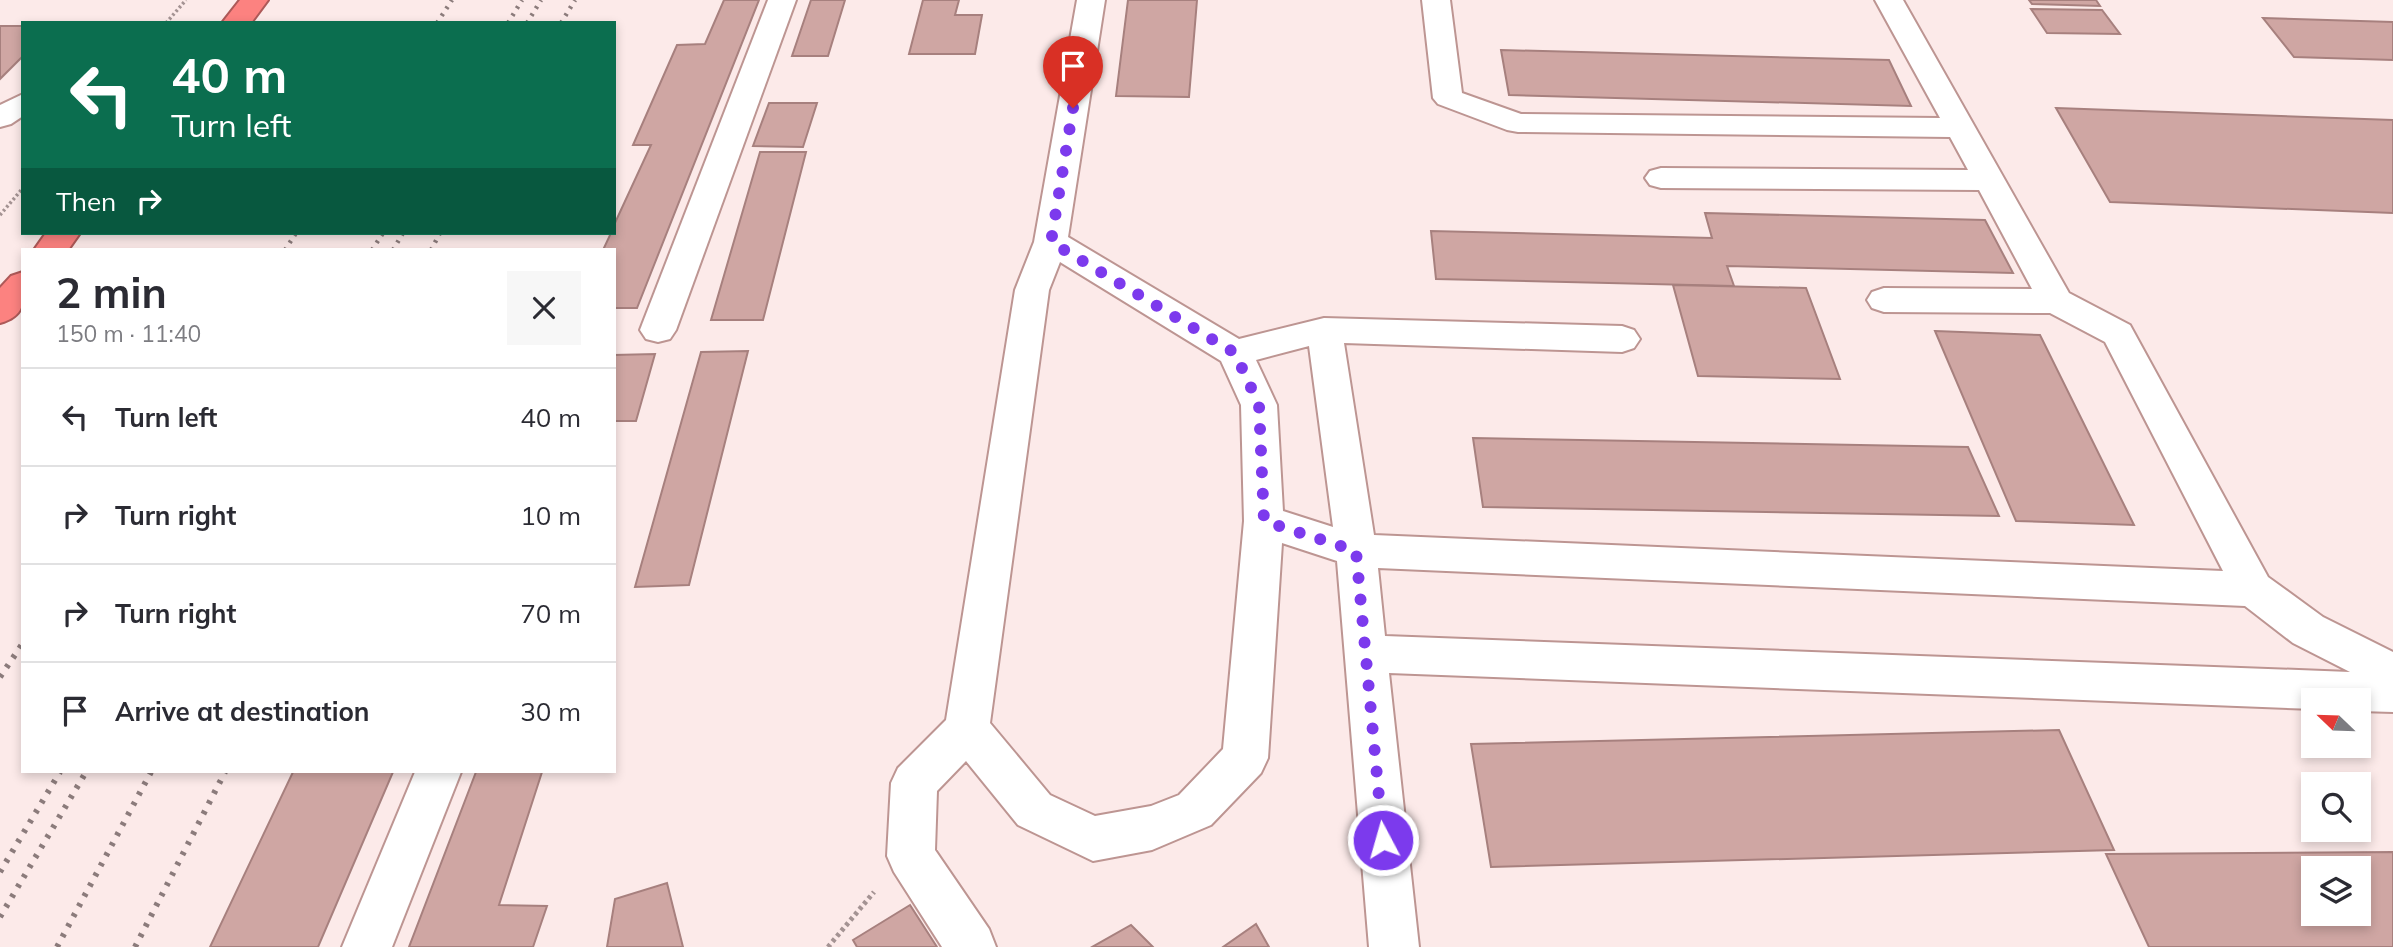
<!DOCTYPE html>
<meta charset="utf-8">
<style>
body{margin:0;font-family:Mulish,sans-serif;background:#f7f7f7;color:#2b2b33;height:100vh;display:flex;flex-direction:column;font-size:26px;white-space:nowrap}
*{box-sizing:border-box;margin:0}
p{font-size:23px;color:#7c7c81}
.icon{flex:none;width:38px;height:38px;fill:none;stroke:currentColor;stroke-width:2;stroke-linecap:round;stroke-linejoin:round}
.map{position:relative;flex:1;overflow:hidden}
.details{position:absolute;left:21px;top:248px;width:595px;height:525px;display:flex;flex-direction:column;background:#fff;border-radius:0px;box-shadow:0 4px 10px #0003}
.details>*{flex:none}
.banner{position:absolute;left:21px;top:21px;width:595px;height:214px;border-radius:0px;box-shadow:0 4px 10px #0003;background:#0b6e4f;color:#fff;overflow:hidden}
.needle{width:46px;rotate:293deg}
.controls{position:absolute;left:2301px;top:688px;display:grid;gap:14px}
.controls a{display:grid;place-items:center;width:70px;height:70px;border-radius:0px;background:#fff;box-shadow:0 4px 10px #0003;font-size:35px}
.pin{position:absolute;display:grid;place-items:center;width:60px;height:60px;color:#fff;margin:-72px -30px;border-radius:50% 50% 50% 0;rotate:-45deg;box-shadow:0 0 7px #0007}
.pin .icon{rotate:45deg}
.me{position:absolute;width:77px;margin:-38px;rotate:354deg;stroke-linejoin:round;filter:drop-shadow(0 0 5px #0008)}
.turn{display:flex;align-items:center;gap:24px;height:147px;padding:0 35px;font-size:32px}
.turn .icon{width:91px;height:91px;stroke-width:2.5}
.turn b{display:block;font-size:49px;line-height:60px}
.then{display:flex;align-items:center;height:66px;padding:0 35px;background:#0003;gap:14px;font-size:26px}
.round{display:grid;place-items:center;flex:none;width:74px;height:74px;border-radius:0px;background:#f7f7f7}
.headline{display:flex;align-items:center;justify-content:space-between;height:119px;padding:0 35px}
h1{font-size:42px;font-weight:700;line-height:52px}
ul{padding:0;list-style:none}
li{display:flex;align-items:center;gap:21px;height:98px;padding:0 35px;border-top:2px solid #e1e1e2}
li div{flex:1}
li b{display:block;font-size:26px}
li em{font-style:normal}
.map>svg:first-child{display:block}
.building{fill:#cfa6a3;stroke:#a7807e;stroke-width:2;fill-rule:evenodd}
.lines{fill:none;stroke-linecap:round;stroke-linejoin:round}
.minor-casing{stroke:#bd9592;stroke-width:4}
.highway-casing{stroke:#ad5958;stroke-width:4}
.path-far1{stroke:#a49393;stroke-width:3.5;stroke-dasharray:2.5 2.5;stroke-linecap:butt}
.path{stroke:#a49393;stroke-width:5;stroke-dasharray:3.5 3.5;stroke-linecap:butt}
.minor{fill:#fff;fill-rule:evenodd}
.highway{fill:#fc8280;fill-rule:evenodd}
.rail-far1{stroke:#8b7b7b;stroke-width:4.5;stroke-dasharray:2.5 6;stroke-linecap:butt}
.rail{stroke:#8b7b7b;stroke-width:6;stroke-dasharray:3.5 8;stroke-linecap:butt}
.route{stroke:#7c3aed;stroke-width:12;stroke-dasharray:0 21.6}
</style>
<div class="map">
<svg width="2393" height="947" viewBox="0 0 2393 947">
<rect width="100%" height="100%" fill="#fceae9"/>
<!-- building -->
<g class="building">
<path d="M724 0H759L637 308H614V250H603L611 233H614V225L651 145H633L677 45 705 44Z"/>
<path d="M811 0H845L828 56H792Z"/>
<path d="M923 0H959L955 15H982L975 54H909Z"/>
<path d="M1128 0H1197L1189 97 1116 96Z"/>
<path d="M2029 0H2096L2100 6 2032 4Z"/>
<path d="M2031 9 2102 10 2120 34 2047 33Z"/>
<path d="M2263 18 2393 22V60L2294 57Z"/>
<path d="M0 26H23V56L0 79Z"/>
<path d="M1501 50 1889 60 1911 106 1509 95Z"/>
<path d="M769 103H817L803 147 753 146Z"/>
<path d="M2056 108 2393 120V213L2110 202Z"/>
<path d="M760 152H806L763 320H711Z"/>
<path d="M1705 213 1985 220 2013 273 1727 266 1734 286 1436 279 1431 231 1712 238Z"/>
<path d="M1673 285 1806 288 1840 379 1698 376Z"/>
<path d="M1935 331 2040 335 2134 525 2016 521Z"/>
<path d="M748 351 689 585 635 587 701 352Z"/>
<path d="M655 354 636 421H614V355Z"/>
<path d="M1473 438 1968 447 1999 516 1483 507Z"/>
<path d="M2059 730 2114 850 1491 867 1471 744Z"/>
<path d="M293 772H393L318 947H210Z"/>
<path d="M476 772H542L499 905 547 906 533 947H409Z"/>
<path d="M2393 852V947H2149L2106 854ZM2314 868H2359V914H2314Z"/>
<path d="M667 883 683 947H607L615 899Z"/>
<path d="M910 905 937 947H857L853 940Z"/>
<path d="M1256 924 1269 947H1223Z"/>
<path d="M1131 925 1153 947H1092Z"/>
</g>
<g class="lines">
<defs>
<g id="minor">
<path d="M768 0H796L676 330 670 339 658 342 646 339 640 330Z"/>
<path d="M1077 0H1105L1068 237 1239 339 1324 318 1622 326 1634 330 1640 339 1634 348 1622 352 1344 343 1374 535 2223 571 2105 342 2050 313 1884 312 1872 308 1867 300 1872 292 1884 288 2032 289 1979 190 1661 188 1650 185 1645 178 1650 171 1661 168 1968 170 1950 137 1518 132 1507 130 1438 104 1433 98 1422 0H1450L1462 93 1521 114 1940 118 1875 0H1903L2069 293 2130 325 2268 577 2323 617 2393 652V712L2359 711V700H2314V709L1389 673 1419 947H1369L1337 561 1282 543 1268 758 1261 773 1211 825 1152 850 1093 861 1018 825 966 761 937 791 935 850 989 929 996 947H942L894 872 887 856 891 783 898 768 946 720 1015 290 1034 242ZM1060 262 1221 361 1241 405 1244 521 1223 749 1179 795 1151 806 1095 816 1050 795 990 723 1049 290ZM1309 346 1333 527 1283 511 1277 405 1256 360ZM1378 568 2245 606 2293 643 2350 672 1385 636Z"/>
<path d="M23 94V116L11 124 0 127V105Z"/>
<path d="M415 772H461L392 947H342Z"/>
</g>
<g id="highway">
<path d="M240 0H268L251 23H222Z"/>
<path d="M46 233H80L68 250H34Z"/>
<path d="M23 272C23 297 29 315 0 323V288L11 276Z"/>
</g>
</defs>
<!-- minor casing -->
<use href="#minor" class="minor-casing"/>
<!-- highway casing -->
<use href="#highway" class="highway-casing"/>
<!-- path-far1 -->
<g class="path-far1">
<path d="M166 23 186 0"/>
<path d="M0 215 23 188"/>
</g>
<!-- path -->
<path class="path" d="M828 947 874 892"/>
<!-- minor -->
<use href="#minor" class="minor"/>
<!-- highway -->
<use href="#highway" class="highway"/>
<!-- rail-far1 -->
<g class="rail-far1">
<path d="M437 23 452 0"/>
<path d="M508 23 522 0"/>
<path d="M527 23 541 0"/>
<path d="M561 23 575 0"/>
<path d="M285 250 296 233"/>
<path d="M372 250 383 233"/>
<path d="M393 250 403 233"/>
<path d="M431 250 440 233"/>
</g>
<!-- rail -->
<g class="rail">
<path d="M0 677 23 643"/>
<path d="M0 872 60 772"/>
<path d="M0 917 86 772"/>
<path d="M57 947 151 772"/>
<path d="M135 947 225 772"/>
</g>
</g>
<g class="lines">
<!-- route -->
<path class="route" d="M1073 108 1051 242 1235 353 1259 405 1264 521 1356 551 1383 840"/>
</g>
</svg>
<div class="controls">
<a><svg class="needle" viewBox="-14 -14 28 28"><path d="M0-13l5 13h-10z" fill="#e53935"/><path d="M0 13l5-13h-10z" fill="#7c7c81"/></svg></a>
<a><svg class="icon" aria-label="search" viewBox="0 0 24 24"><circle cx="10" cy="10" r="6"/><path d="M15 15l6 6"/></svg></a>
<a><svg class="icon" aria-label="layers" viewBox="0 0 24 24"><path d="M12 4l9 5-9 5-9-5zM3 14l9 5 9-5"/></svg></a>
</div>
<div class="pin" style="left:1073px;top:108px;background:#d93025"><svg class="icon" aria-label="arrive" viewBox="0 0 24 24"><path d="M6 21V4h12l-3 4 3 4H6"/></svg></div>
<svg class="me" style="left:1383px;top:840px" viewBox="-20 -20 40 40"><circle r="17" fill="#7c3aed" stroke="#fff" stroke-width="3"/><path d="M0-11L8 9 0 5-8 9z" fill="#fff"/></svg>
<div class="banner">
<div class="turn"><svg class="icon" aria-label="left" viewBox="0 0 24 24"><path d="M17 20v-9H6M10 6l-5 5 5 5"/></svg><div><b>40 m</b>Turn left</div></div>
<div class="then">Then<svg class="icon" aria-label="right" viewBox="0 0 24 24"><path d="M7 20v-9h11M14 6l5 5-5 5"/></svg></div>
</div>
<section class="details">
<div class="headline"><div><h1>2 min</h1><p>150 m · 11:40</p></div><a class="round"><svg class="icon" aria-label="close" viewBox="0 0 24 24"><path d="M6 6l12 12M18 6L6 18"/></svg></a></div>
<ul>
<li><svg class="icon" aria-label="left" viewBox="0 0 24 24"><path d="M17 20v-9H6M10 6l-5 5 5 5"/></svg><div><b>Turn left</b></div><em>40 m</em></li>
<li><svg class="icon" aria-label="right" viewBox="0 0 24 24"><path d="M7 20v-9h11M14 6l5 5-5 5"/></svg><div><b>Turn right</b></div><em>10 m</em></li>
<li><svg class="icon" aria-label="right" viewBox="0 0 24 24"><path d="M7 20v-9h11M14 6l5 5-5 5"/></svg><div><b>Turn right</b></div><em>70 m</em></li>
<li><svg class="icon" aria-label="arrive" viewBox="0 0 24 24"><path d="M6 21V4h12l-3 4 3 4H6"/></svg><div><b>Arrive at destination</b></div><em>30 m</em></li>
</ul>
</section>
</div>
